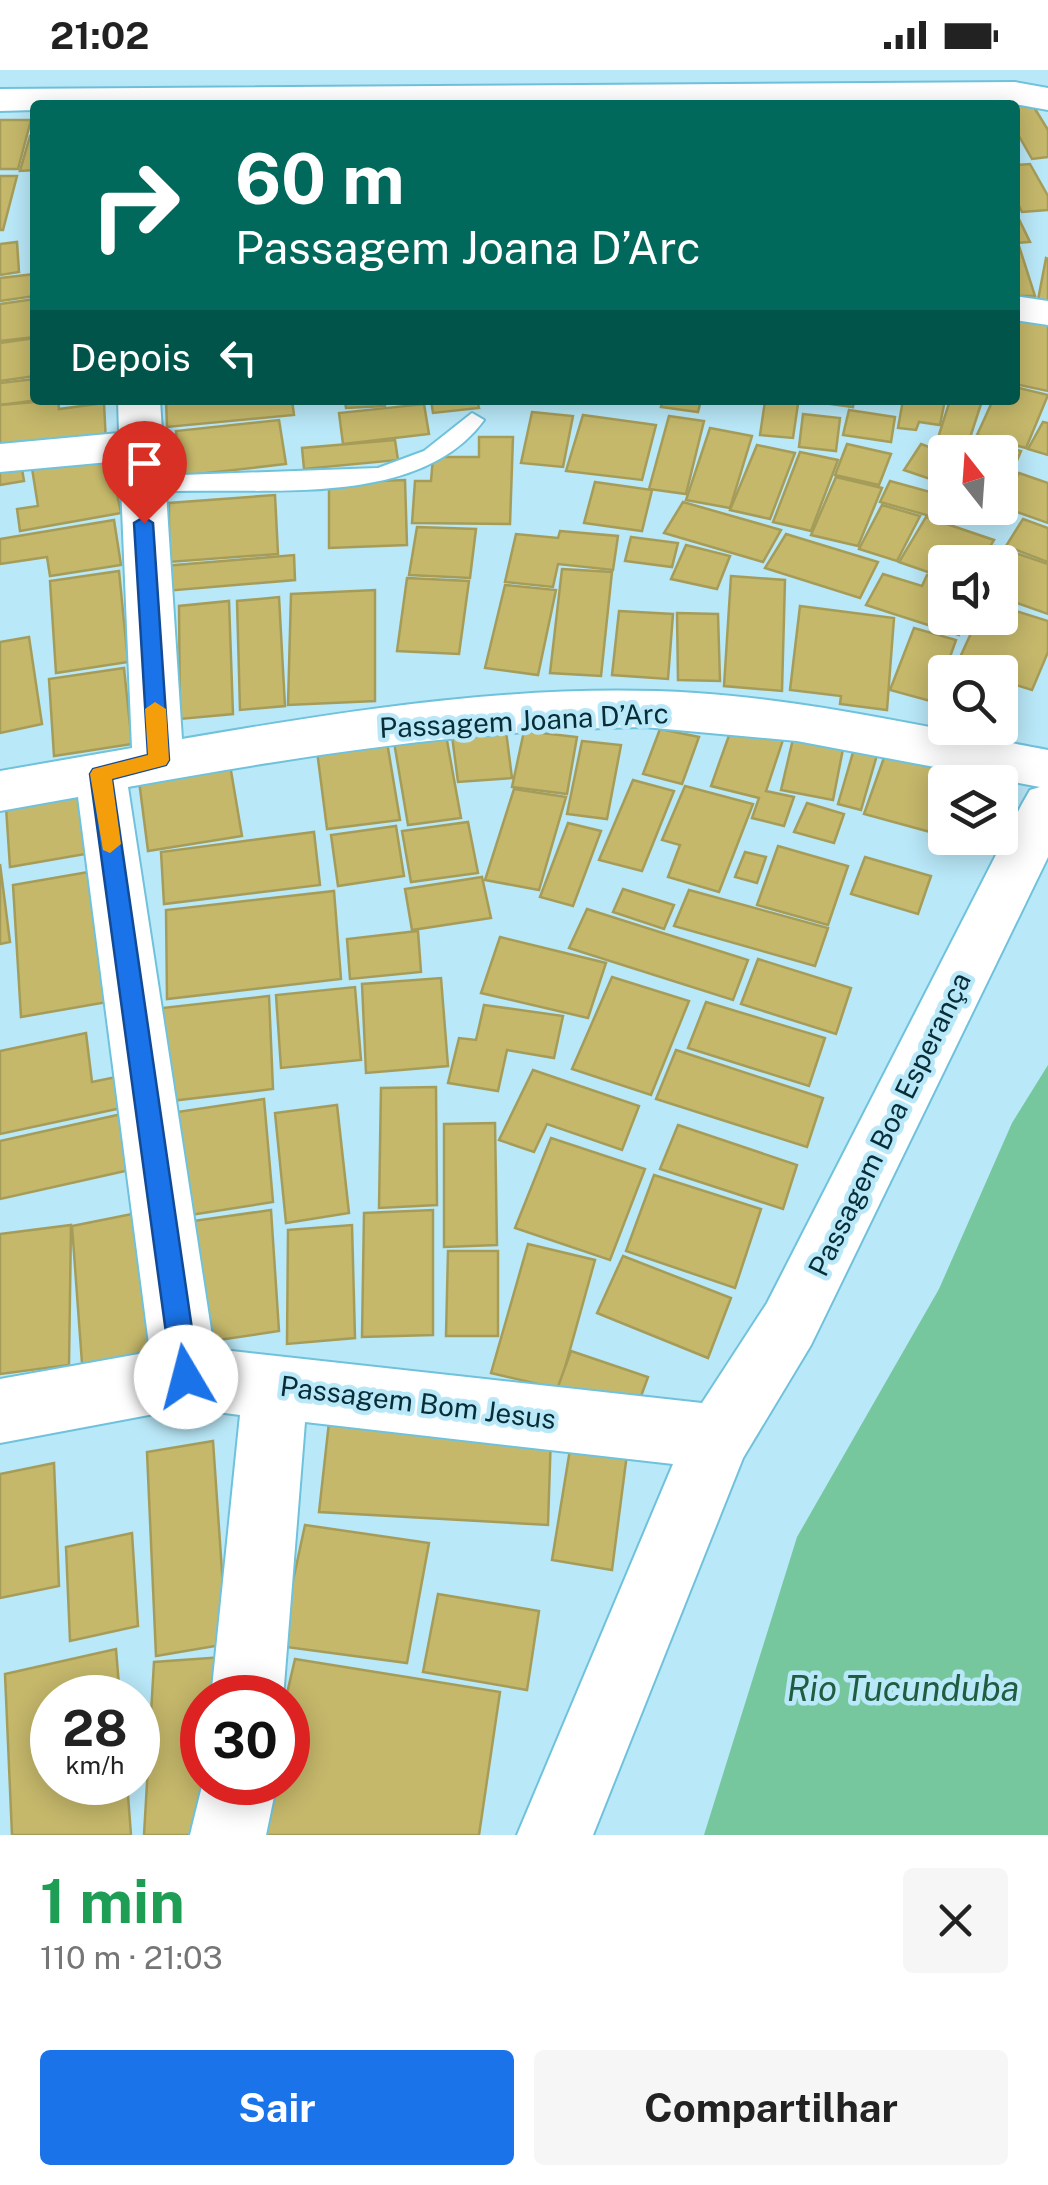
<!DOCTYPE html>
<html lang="pt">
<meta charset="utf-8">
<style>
body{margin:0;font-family:"Public Sans",sans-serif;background:#f6f6f6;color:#222;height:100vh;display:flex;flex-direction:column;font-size:38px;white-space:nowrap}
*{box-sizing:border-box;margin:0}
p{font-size:32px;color:#767676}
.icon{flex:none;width:55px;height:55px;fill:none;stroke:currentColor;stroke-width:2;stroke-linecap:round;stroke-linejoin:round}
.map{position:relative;height:1765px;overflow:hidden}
.side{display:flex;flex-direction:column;background:#fff;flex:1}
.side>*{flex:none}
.hud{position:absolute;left:30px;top:30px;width:990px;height:305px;border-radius:10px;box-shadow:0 5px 25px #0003;background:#00695c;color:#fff;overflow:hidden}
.needle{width:65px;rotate:343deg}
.fabs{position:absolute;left:928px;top:365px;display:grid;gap:20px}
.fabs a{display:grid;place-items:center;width:90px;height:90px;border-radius:10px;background:#fff;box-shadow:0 5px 25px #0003;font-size:50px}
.speed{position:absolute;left:30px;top:1605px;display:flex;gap:20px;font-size:50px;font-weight:700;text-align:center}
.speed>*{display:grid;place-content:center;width:130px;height:130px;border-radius:50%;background:#fff;box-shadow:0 5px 25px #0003;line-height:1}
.speed small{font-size:25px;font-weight:400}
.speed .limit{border:15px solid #d22;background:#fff;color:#111}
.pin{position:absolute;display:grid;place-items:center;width:85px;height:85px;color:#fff;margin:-102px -42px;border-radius:50% 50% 50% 0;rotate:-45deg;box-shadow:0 0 10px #0007}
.pin .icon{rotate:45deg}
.me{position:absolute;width:110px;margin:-55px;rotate:352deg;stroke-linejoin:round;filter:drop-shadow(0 0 8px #0008)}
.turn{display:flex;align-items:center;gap:35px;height:210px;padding:0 40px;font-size:45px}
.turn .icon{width:130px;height:130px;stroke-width:2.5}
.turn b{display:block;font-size:70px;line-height:85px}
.then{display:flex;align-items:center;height:95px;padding:0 40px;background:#0003;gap:20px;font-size:38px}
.round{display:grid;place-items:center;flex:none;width:105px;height:105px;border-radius:10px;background:#f6f6f6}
.headline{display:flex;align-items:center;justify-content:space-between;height:170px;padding:0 40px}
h1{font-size:60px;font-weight:700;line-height:75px;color:#1e9e55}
.cta{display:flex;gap:20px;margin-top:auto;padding:20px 40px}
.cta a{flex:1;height:115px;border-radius:10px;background:#1a73e8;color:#fff;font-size:40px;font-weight:700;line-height:115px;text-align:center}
.cta a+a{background:#f6f6f6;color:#222}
.status{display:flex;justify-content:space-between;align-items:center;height:70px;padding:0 50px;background:#fff;direction:ltr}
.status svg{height:28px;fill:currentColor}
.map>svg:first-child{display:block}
.water{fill:#77c79e}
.building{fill:#c5b86b;stroke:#a69c59;stroke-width:2.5}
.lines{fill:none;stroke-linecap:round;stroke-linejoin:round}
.service-casing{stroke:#6fc2dc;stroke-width:4}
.minor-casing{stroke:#6fc2dc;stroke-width:4}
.service{fill:#fff;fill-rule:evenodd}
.minor{fill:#fff;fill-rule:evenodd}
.route{fill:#1a73e8;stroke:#114b97;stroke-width:2.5}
.slow{fill:#f59e0b}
.labels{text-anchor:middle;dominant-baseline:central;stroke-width:9;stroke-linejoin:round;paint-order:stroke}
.street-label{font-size:28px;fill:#072d37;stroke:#b9e8f8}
.near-water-label{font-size:35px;font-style:italic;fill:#1f5c40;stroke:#b9e8f8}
</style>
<div class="status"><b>21:02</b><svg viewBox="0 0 49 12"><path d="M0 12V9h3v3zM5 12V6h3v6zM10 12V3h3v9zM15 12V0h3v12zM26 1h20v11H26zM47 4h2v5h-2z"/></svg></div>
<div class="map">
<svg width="1048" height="1765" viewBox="0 0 1048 1765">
<rect width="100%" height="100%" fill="#b9e8f8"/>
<!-- water -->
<path class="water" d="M1048 995V1765H704L797 1467 939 1219 1012 1053Z"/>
<!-- building -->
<g class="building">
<path d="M1032 34 1048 60V87L1032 89 1015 59V36Z"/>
<path d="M0 50H31L18 99H0Z"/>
<path d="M30 66H35V100L20 101Z"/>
<path d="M1030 94 1048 126V140L1022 142 1015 128V95Z"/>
<path d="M0 106H17L3 160H0Z"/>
<path d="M1015 141 1030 172 1015 173Z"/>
<path d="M17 172 19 202 0 205V174Z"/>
<path d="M1015 176H1019L1035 226H1015Z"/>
<path d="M1046 188 1048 189V232L1038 230Z"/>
<path d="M35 204V226L0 231V208Z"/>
<path d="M35 229V267L0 271V234Z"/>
<path d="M1015 249 1048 255V321L1015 314Z"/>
<path d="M35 268V306L0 311V273Z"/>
<path d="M35 309 38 330 0 335V313Z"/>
<path d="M1015 317 1048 325 1026 378 977 365 993 330H1015Z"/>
<path d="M58 330 59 339 104 333 106 373 0 386V335Z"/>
<path d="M166 330H292L294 345 167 357Z"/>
<path d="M345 330H385V336L346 338Z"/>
<path d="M431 330H477L479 338 433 343Z"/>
<path d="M663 330H701L698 342 661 337Z"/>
<path d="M802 330H854L853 337Z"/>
<path d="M903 330H945L940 355 919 352 916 360 898 358Z"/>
<path d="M950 330 981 334 967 377 937 371Z"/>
<path d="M765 331 798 334 793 368 760 365Z"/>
<path d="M424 334 429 364 343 374 339 343Z"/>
<path d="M849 340 895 347 891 372 843 365Z"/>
<path d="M532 342 573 346 563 397 521 393Z"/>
<path d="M803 344 840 348 836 381 799 377Z"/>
<path d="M583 345 656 355 642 410 566 401Z"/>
<path d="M669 346 704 351 686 424 649 419Z"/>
<path d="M279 350 286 394 180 406 176 361Z"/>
<path d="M1043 352 1048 353V385L1028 379Z"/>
<path d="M710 358 752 366 730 438 686 430Z"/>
<path d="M479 367H513L510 454 412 453 415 411H431L433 387H479Z"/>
<path d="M395 370 398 390 304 399 302 378Z"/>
<path d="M982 371 1021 381 1013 400 1000 396V382H977Z"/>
<path d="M847 374 891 384 879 415 835 405Z"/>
<path d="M921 374 945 383V414L904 400Z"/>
<path d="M757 375 795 383 770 449 730 440Z"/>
<path d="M108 379 121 443 20 461 17 439 38 436 31 392Z"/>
<path d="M800 382 838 390 811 461 773 452Z"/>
<path d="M20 387 24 411 0 415V390Z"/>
<path d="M1019 403 1048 413V453L1000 436Z"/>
<path d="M836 407 882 418 858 476 811 465Z"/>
<path d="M405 410 407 475 329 478V413Z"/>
<path d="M890 411 945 426 937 448 880 432Z"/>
<path d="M595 412 652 420 642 461 584 453Z"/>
<path d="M275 425 278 484 169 492V433Z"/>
<path d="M683 432 781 460 763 492 664 463Z"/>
<path d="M882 435 920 446 897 491 859 479Z"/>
<path d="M926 447 994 470 981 492H945V508L899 492Z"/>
<path d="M1023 449 1048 458V492L1006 476Z"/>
<path d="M114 450 121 495 50 506 47 487 0 494V469Z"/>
<path d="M417 457 476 459 470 508 409 505Z"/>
<path d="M560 461 618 466 613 500 558 494 553 517 505 512 516 464 558 468Z"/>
<path d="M786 464 878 492 860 528 765 498Z"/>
<path d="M631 467 678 473 672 497 625 491Z"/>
<path d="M686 475 730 486 717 519 671 509Z"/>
<path d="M995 476 1048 494V544L1000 527V492H985Z"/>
<path d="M294 485 295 510 165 521 164 496Z"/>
<path d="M562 499 612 502 601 606 550 603Z"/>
<path d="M119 501 128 592 56 603 50 511Z"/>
<path d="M883 504 922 516 927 505 945 510V548H967L959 565 866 535Z"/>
<path d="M731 506 785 510 782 621 724 616Z"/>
<path d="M407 508 469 511 459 584 397 581Z"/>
<path d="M505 515 556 520 538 605 485 598Z"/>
<path d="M375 520V631L288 635 291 524Z"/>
<path d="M279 527 285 636 240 640 237 531Z"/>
<path d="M229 531 233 644 180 649 179 536Z"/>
<path d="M800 536 894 548 887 640 840 634 841 626 790 620Z"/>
<path d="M1000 536 1048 551V582L1032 620 1000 610V602L956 596 978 548H1000Z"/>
<path d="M619 541 673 544 668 609 612 605Z"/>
<path d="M677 543 718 544 720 611 678 610Z"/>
<path d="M914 558 956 570 934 632 890 620Z"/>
<path d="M29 567 42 654 0 663V572Z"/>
<path d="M124 598 132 674 54 686 49 609Z"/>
<path d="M732 657 783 670 766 721 794 727 784 756 752 748 759 728 711 716Z"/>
<path d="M660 659 699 667 682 714 643 704Z"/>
<path d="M506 661 512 708 458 712 452 666Z"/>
<path d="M524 661 577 667 567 724 512 717Z"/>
<path d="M446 665 461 748 408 755 394 672Z"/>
<path d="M793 669 843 679 833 730 781 720Z"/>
<path d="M582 671 621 675 607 749 567 744Z"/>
<path d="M387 672 400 750 327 759 317 681Z"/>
<path d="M854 679 877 685 861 740 838 734Z"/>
<path d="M886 682 976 706 974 712H945V766L864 744Z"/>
<path d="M229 689 242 766 148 781 138 703Z"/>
<path d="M633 710 674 721 642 801 599 790Z"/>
<path d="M685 716 753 734 719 822 668 807 680 775 662 770Z"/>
<path d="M514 719 566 727 539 820 485 810Z"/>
<path d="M85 724 91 783 10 797 6 737Z"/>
<path d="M807 733 844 744 834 773 794 762Z"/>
<path d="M468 752 478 803 411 812 402 761Z"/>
<path d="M568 753 601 761 573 836 540 827Z"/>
<path d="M396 756 404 806 338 816 331 765Z"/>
<path d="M314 762 320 815 164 834 161 782Z"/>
<path d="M778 776 848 796 828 855 757 835Z"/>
<path d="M745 782 766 787 757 813 735 807Z"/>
<path d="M865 787 931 806 918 844 851 824Z"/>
<path d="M0 794 10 872 0 874Z"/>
<path d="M100 800 113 931 21 947 13 815Z"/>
<path d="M482 807 491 848 412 860 405 819Z"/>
<path d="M623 819 674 835 664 859 613 842Z"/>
<path d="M689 820 828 858 815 896 674 856Z"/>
<path d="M334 821 341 909 167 929 166 840Z"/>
<path d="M587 839 748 890 733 930 569 878Z"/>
<path d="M418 861 421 902 350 909 347 869Z"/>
<path d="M500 867 606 893 588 948 481 923Z"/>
<path d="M758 889 851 918 836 964 741 934Z"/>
<path d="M612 907 689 931 651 1025 572 999Z"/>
<path d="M441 908 448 996 366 1003 362 914Z"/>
<path d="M355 917 361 990 281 998 276 925Z"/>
<path d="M269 926 273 1019 162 1032V938Z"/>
<path d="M706 932 825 968 809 1016 688 978Z"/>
<path d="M484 935 563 946 554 988 507 980 498 1021 448 1013 459 968 476 970Z"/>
<path d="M86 963 92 1012 121 1006 126 1037 0 1064V981Z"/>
<path d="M676 980 823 1028 807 1077 656 1029Z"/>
<path d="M533 1000 639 1036 622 1080 547 1054 534 1082 499 1070Z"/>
<path d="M436 1017 437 1135 379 1138 381 1018Z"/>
<path d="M264 1029 273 1132 171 1148 164 1044Z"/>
<path d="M337 1035 349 1143 286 1153 275 1043Z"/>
<path d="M126 1043 134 1099 0 1129V1071Z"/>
<path d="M495 1053 497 1175 444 1177V1054Z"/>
<path d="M678 1055 797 1095 783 1139 660 1099Z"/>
<path d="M551 1068 645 1099 610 1190 515 1158Z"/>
<path d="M654 1105 761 1139 735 1218 626 1181Z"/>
<path d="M271 1140 279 1261 191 1274 186 1152Z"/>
<path d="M433 1140V1265L362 1267 364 1143Z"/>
<path d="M142 1142 157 1293 83 1307 72 1156Z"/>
<path d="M71 1155 69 1295 0 1304V1164Z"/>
<path d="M352 1155 355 1268 287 1274 288 1160Z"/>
<path d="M528 1174 595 1190 559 1319 491 1303Z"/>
<path d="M448 1181H498V1266H446Z"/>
<path d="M623 1186 731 1228 708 1288 597 1243Z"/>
<path d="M571 1281 648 1307 636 1340 556 1322Z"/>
<path d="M329 1352 551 1363 548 1455 319 1442Z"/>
<path d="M572 1367 628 1376 612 1500 552 1490Z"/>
<path d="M213 1371 227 1574 156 1586 147 1382Z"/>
<path d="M54 1393 59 1516 0 1528V1404Z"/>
<path d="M305 1455 429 1473 407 1593 279 1576Z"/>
<path d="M132 1463 138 1556 70 1571 66 1477Z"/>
<path d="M438 1524 539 1541 527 1620 423 1602Z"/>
<path d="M116 1579 120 1628H52V1712H127L131 1765H12L5 1604Z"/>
<path d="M223 1587 222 1628H202V1712H219L218 1765H144L154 1592Z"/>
<path d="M295 1589 500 1622 479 1765H257L268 1712H288L286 1628Z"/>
</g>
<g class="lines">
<defs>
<path id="service" d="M472 343 484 350C421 437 273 418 176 421L167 419 127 375 131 370H147L182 405 378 398 424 381Z"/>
<g id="minor">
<path d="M1015 12 1048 18V40L1015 34 35 35V40L0 41V19Z"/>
<path d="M1015 226 1048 231V255L1015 250Z"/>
<path d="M118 330H160L182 669C351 640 523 612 696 623 814 631 931 658 1048 680V787L811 1275 743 1388 593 1765H517L673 1394 305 1352 283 1628H211L240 1345 186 1338 0 1373V1309L150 1282 78 727 0 741V701L132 678 120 391 0 402V374L119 363ZM644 657 797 671 1040 717 1030 720 1022 734 767 1233 702 1333 214 1279 128 717C300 686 469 659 644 657Z"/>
<path d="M203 1712H277L266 1765H190Z"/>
</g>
</defs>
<!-- service casing -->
<use href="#service" class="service-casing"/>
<!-- minor casing -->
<use href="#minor" class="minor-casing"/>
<!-- service -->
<use href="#service" class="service"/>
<!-- minor -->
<use href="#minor" class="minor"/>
</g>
<!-- route -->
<path class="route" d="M144 447 153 453 169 690 166 695 112 709 199 1307 195 1316 186 1320 176 1316 172 1307 90 704 93 699 148 685 134 453Z"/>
<!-- slow -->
<path class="slow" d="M155 632 166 639 169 690 166 695 112 709 121 774 110 783 103 780 90 704 93 699 148 685 145 639Z"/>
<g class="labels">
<!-- street labels -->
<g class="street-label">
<text transform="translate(524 650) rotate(-3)">Passagem Joana D’Arc</text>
<text transform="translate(889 1054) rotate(-64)">Passagem Boa Esperança</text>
<text transform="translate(418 1332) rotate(7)">Passagem Bom Jesus</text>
</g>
<!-- near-water labels -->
<g class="near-water-label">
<text x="903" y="1618">Rio Tucunduba</text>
</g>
</g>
</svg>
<div class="fabs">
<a><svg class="needle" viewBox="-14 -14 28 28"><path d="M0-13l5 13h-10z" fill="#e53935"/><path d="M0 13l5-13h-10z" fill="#767676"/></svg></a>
<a><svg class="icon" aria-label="sound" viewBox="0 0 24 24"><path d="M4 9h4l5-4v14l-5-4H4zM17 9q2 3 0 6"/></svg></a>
<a><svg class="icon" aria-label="search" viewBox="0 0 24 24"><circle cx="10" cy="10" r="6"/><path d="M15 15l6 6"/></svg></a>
<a><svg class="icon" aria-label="layers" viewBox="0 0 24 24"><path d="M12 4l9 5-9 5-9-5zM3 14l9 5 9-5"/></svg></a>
</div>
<div class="speed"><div>28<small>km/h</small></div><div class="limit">30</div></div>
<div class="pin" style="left:144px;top:453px;background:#d93025"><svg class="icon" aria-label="arrive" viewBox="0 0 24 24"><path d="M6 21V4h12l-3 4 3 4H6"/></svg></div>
<svg class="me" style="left:186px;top:1307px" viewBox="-20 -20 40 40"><circle r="19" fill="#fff"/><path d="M0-13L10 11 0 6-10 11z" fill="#1a73e8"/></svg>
<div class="hud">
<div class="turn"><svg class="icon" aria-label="right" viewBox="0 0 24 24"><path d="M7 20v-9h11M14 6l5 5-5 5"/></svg><div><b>60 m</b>Passagem Joana D’Arc</div></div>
<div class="then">Depois<svg class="icon" aria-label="left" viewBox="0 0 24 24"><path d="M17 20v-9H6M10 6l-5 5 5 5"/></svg></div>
</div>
</div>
<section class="side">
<div class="headline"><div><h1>1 min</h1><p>110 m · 21:03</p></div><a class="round"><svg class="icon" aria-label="close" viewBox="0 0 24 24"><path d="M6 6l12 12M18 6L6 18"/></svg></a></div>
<div class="cta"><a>Sair</a><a>Compartilhar</a></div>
</section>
